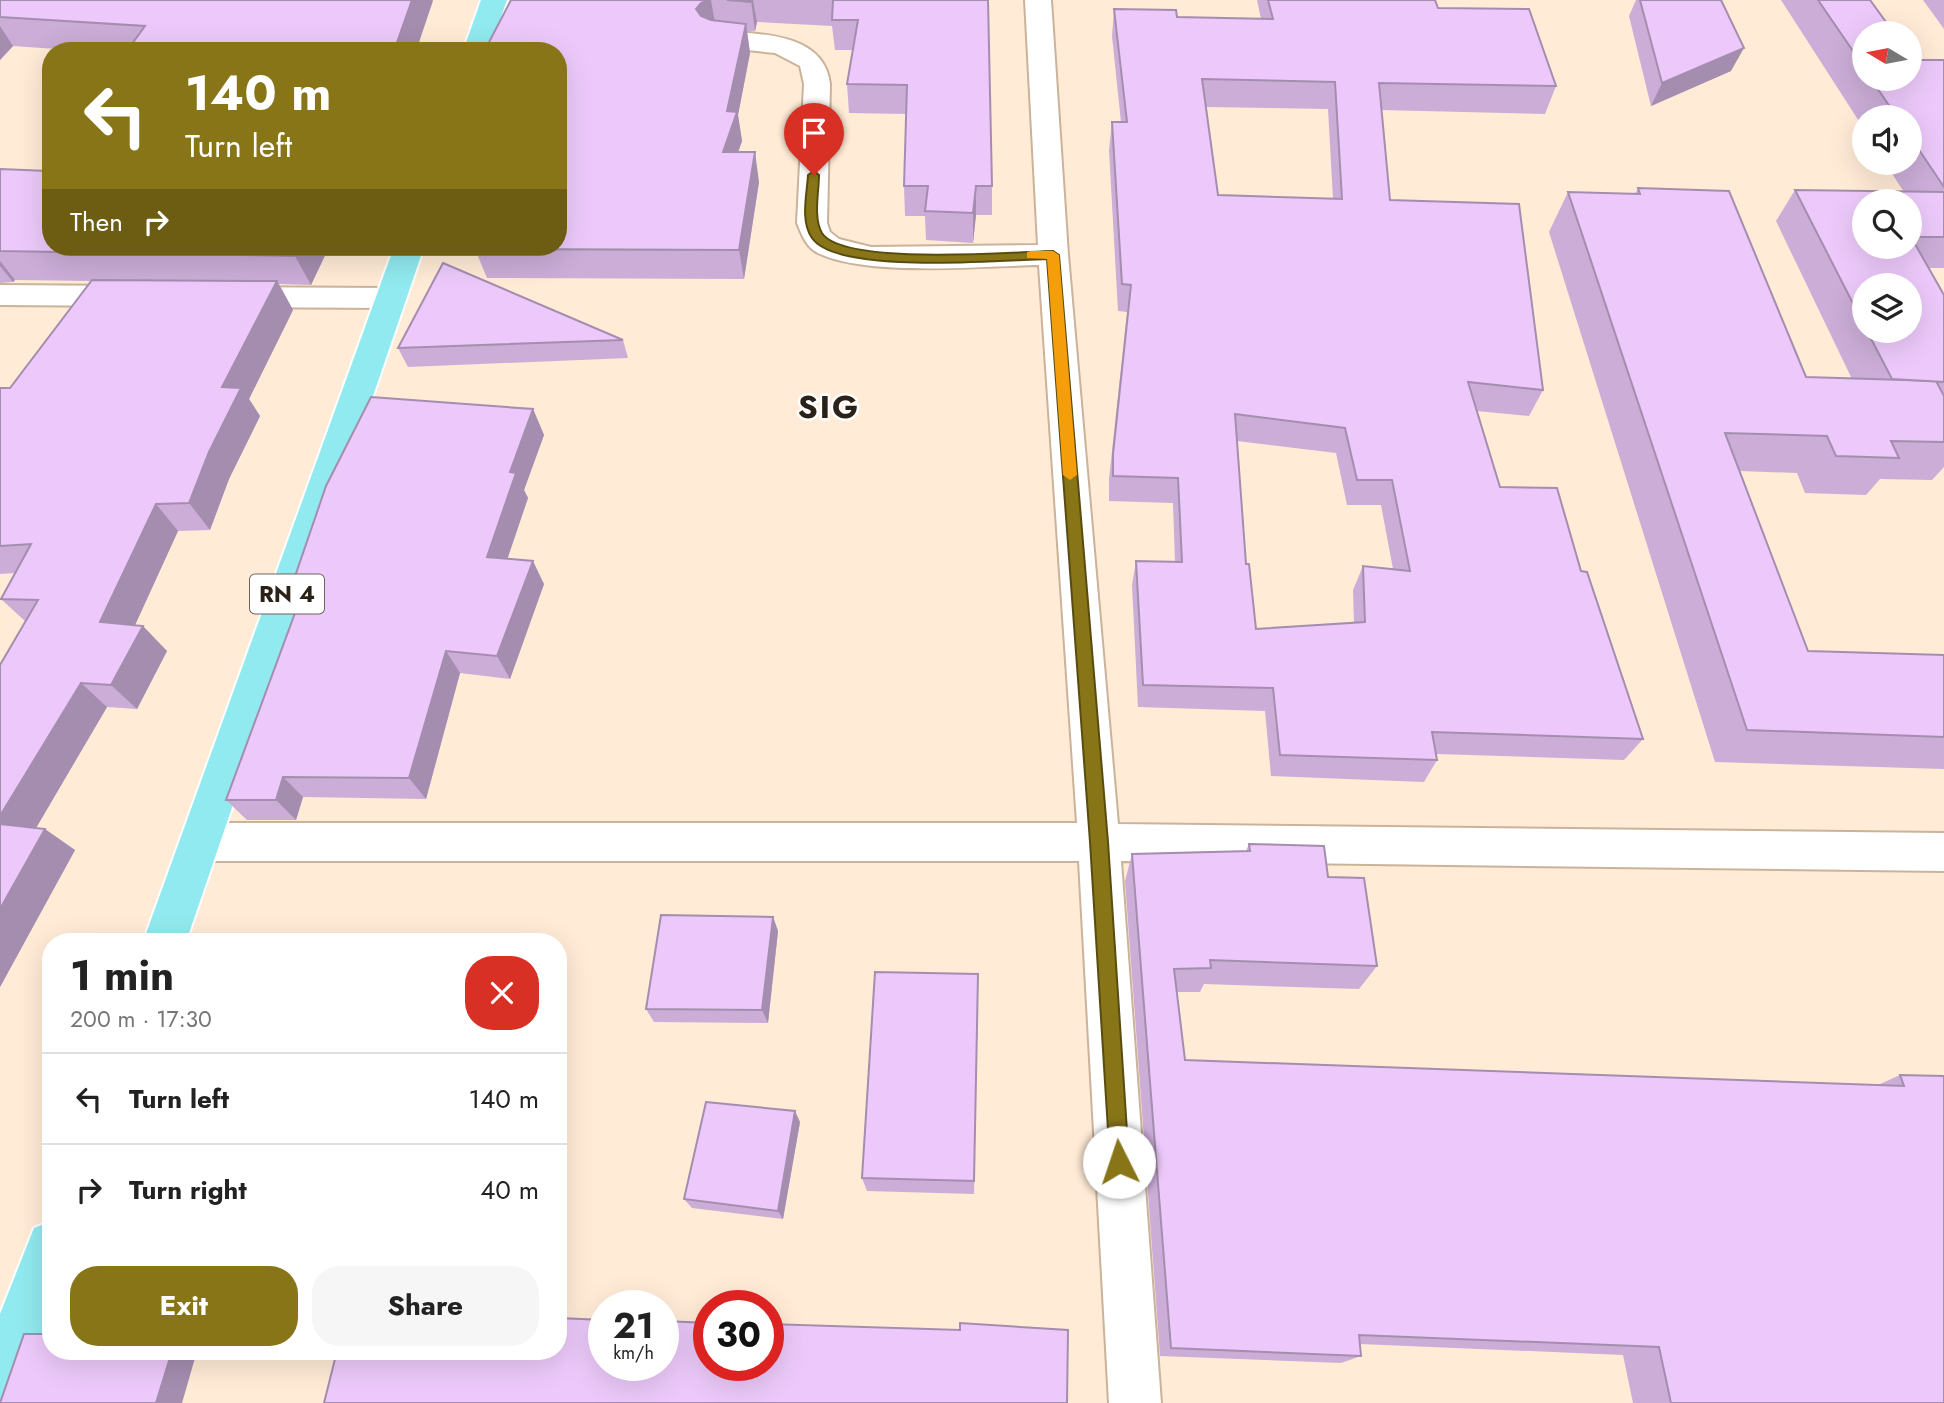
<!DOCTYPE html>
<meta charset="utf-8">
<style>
body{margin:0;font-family:Jost,sans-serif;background:#f6f6f6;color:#222;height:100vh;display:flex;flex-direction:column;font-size:26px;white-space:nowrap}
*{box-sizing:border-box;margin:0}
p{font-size:23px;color:#767676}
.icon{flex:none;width:38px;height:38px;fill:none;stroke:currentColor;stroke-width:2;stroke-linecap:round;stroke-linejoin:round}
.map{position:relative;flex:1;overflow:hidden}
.side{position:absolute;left:42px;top:933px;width:525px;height:427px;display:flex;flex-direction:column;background:#fff;border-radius:28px;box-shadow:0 7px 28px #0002}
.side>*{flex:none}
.top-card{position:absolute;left:42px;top:42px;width:525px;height:214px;border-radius:28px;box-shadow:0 7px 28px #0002;background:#877518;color:#fff;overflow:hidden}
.needle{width:46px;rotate:280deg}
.buttons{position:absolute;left:1852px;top:21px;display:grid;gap:14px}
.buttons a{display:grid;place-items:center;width:70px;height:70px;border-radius:50%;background:#fff;box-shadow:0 7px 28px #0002;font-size:35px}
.speed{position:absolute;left:588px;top:1290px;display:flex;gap:14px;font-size:35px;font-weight:700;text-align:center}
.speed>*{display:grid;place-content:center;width:91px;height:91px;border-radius:50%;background:#fff;box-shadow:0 7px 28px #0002;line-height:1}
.speed small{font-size:18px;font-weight:400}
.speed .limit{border:10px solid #d22;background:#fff;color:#111}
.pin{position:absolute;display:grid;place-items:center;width:60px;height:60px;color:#fff;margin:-72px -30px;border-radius:50% 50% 50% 0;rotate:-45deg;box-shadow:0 0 7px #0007}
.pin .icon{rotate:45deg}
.me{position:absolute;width:77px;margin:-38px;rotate:356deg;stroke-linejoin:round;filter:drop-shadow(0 0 5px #0008)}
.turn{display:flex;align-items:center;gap:24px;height:147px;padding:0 28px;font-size:32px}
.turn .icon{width:91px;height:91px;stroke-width:2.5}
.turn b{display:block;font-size:49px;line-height:60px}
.then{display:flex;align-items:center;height:66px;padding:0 28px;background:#0003;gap:14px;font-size:26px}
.round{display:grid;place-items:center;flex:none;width:74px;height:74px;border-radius:28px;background:#f6f6f6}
.overview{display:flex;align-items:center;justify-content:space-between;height:119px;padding:0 28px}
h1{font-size:42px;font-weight:700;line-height:52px}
.cta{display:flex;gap:14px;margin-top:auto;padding:14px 28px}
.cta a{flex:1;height:80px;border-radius:28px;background:#877518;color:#fff;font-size:28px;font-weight:700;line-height:80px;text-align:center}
.cta a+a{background:#f6f6f6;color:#222}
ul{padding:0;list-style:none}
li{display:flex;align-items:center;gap:21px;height:91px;padding:0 28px;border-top:2px solid #e0e0e0}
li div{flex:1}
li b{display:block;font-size:26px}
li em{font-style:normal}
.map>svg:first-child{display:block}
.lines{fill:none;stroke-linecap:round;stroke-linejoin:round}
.minor-casing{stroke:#cab39a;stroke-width:4}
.major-casing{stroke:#fff;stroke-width:4}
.minor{fill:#fff;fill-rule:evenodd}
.major{fill:#91eaef;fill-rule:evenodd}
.wall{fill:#cbadd7;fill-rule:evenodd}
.shaded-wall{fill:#a58daf}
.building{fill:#ecc9fa;stroke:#a58daf;stroke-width:2;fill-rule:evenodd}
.route{fill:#877518;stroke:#584c10;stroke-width:2}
.slow{fill:#f59e0b}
.labels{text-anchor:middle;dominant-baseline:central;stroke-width:5;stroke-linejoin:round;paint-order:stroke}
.shield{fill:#fff;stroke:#6a645d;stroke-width:2}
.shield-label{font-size:23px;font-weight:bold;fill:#2a2118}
.district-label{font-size:32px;font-weight:bold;letter-spacing:2px;fill:#2a2118;stroke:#fff}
</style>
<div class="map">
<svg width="1944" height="1403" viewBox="0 0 1944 1403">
<rect width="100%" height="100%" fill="#ffebd6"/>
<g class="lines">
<defs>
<g id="minor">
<path d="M1025 0H1051L1068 255 1118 824 1944 833V871L1121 861 1161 1403H1109L1079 861H201L186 855 180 842 186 829 201 823H1077L1039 265C982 266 867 277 818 253 806 247 802 235 797 223L804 84 800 66 775 53 717 47 708 44 704 39 708 34 717 31C758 34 824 32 830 84L827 223 830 232 839 239 871 247 1038 245Z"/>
<path d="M0 285 131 286 142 289 146 296 142 303 131 306 0 305Z"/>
<path d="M233 287 391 288 402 291 406 298 402 305 391 308 233 307 222 304 218 297 222 290Z"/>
</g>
<g id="major">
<path d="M481 0H507L489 51H463Z"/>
<path d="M394 247H424L186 942H143Z"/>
<path d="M51 1221V1312L18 1398 0 1403V1314L34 1228Z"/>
</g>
</defs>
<!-- minor casing -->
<use href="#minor" class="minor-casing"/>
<!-- major casing -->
<use href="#major" class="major-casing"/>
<!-- minor -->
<use href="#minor" class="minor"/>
<!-- major -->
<use href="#major" class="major"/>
</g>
<!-- wall -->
<g class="wall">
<path d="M0 0 433 1 416 51H86L13 46 0 60Z"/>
<path d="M511 0H988L992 186V215H976L973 243 926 240 925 216H905L904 186 906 114 849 113 847 84 853 50H835L832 26 757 22 755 31H747L750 53 738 115 742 141 738 152 759 182 744 279 487 278 475 249 558 51H488L487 46Z"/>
<path d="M1257 0H1435L1438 8 1556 86 1545 114 1381 110 1390 200 1543 390 1529 416 1477 411 1500 487 1581 571 1643 739 1624 760 1436 754 1437 760 1424 782 1271 776 1265 711 1138 707 1132 585 1136 561 1175 562 1173 503 1109 501V479L1127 312 1118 311 1109 150 1112 122H1121L1112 36 1114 9 1177 17 1261 19ZM1206 107 1328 109 1333 199 1218 195ZM1237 441 1336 453 1347 505H1381L1393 569 1363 566 1353 590 1354 623 1256 629 1246 564Z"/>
<path d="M1636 0H1721L1731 71 1651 106 1629 16Z"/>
<path d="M1781 0H1870L1864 33V79H1909L1913 60H1944V268H1929L1944 295V467L1932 480 1880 479 1866 495 1805 493 1797 473 1740 471 1808 651 1944 655V769L1715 762 1549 232 1568 192 1635 194 1638 188 1806 377 1852 379 1776 221 1795 190 1904 192 1885 163H1909V117H1864V129ZM1864 285 1909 331H1864Z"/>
<path d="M1923 0H1944V29Z"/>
<path d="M0 169 48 171 51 247H329L311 285 279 284 293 310 249 399 260 416 229 479 210 530 178 531 135 625 167 651 137 709 107 707 36 828 75 850 0 987 26 622 1 599 15 573 0 574V388H10L91 281 15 280 13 282 0 283Z"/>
<path d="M623 340 628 358 408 367 398 348Z"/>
<path d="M533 409 544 435 524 490 528 498 507 558 544 584 510 679 460 673 426 799 303 797 296 820H247L226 800 298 605 289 594Z"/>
<path d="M1249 844 1328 877 1377 966 1359 989 1204 984 1200 992H1177L1185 1060 1878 1085 1900 1075 1944 1076V1403H1633L1623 1355 1360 1344 1361 1356 1341 1363 1160 1356 1125 881 1132 854 1246 851Z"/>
<path d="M773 917 778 931 768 1023 654 1022 646 1009Z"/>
<path d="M978 974 974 1194 867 1191 862 1178Z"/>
<path d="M800 1122 783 1219 692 1208 684 1199Z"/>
</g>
<!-- shaded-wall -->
<g class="shaded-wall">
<path d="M412 0H433L416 51H394Z"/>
<path d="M708 0H711L716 29 706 32 696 9 701 3Z"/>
<path d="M751 0H753L757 22 755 31Z"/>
<path d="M746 24 750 53 738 115 742 141 728 181 723 152 727 111Z"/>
<path d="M0 26 13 46 0 60Z"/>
<path d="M1744 48 1731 71 1651 106 1662 83Z"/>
<path d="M755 152 759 182 744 279 739 250Z"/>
<path d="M976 186V215L973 243V213Z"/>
<path d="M300 247H329L311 285 295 256Z"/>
<path d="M0 261 15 280 13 282 0 266Z"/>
<path d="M277 281 293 310 249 399 260 416 229 479 210 530 189 503 222 387Z"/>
<path d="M533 409 544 435 524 490 528 498 500 581 487 557 510 472Z"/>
<path d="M156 504 178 531 125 647 100 622Z"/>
<path d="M533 561 544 584 510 679 497 656Z"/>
<path d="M143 626 167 651 137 709 111 685Z"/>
<path d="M446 651 460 673 426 799 409 778Z"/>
<path d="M81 683 107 707 26 845 0 827V816Z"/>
<path d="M283 777 303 797 296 820 276 800Z"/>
<path d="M45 829 75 850 0 987V909Z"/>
<path d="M773 917 778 931 768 1023 762 1010Z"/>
<path d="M795 1111 800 1122 783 1219 778 1211Z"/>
<path d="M172 1351H197L182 1403H156Z"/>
</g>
<!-- building -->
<g class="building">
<path d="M0 0H412L394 51H127L145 26 0 17Z"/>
<path d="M511 0H708L701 3 696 9 701 16 711 20 746 24 727 111 737 112 723 152H755L739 250 475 249 476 247H558V51H543L544 50 487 46Z"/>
<path d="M727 0H751L750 2Z"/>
<path d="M833 0H988L992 186H976L973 213 925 211 928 186H904L907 85 847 84 858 20H832Z"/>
<path d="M1268 0H1435L1438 8 1529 9 1556 86 1379 83 1390 200 1519 204 1543 390 1468 382 1500 487 1557 488 1581 571 1587 572 1643 739 1432 732 1437 760 1280 755 1273 688 1143 685 1136 561 1182 562 1178 478 1113 476V454L1131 285 1122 284 1112 122H1127L1114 9 1176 10 1177 17 1273 19ZM1202 79 1335 82 1342 199 1218 195ZM1235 414 1345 428 1357 480H1392L1410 571 1363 566 1365 622 1256 629 1249 564H1246Z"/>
<path d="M1640 0H1721L1744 48 1662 83Z"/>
<path d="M1818 0H1870L1894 33H1864V67Z"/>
<path d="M1909 55 1913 60H1944V187L1909 135V117H1897L1871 79H1909Z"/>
<path d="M50 168H51V247H300L295 256 0 251V169L48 171Z"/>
<path d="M1638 188 1729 191 1806 377 1936 381 1944 396V442L1891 441 1899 458 1836 456 1827 436 1725 433 1808 651 1944 655V737L1747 730 1568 192 1640 194Z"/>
<path d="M1795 190 1944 192V237H1911L1944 295V382L1892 379 1867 331H1909V285H1864V325ZM1864 201H1909V247H1864Z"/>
<path d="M443 263 623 340 398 348Z"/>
<path d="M92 280 277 281 222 387 241 388 209 452 189 503 156 504 100 622 143 626 111 685 81 683 0 816V665L38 600 1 599 31 544 0 546V388H10Z"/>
<path d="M371 397 533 409 510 472 516 473 487 557 533 561 497 656 446 651 409 778 283 777 276 800H226L302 594H289L326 486Z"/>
<path d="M0 824 45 829 0 909Z"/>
<path d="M1249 844 1324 846 1328 877 1364 878 1377 966 1210 960 1211 968 1174 969 1185 1060 1904 1086 1900 1075 1944 1076V1403H1671L1659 1347 1359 1335 1361 1356 1171 1348 1132 854 1250 851Z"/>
<path d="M661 915 773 917 762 1010 646 1009Z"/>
<path d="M875 972 978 974 974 1181 862 1178Z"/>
<path d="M706 1102 795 1111 778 1211 684 1199Z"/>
<path d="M558 1318 604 1320V1365H663V1321L709 1323V1365H768V1324L960 1330V1323L1068 1330 1067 1403H324L337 1351H558Z"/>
<path d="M24 1334H51V1351H172L156 1403H0Z"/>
</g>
<!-- route -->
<path class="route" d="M814 171 819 175C819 191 813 218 822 233 843 266 1013 252 1053 251L1059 255 1108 842 1129 1162 1126 1169 1119 1172 1113 1169 1110 1162 1090 842 1047 259C1002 260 837 275 812 238 800 221 807 194 808 175Z"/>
<!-- slow -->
<path class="slow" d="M1031 251H1053L1059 255 1077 475 1070 480 1063 475 1047 259 1027 258V252Z"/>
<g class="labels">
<!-- shield labels -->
<rect class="shield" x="250" y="574.5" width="74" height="39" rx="5"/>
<g class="shield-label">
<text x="287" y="594">RN 4</text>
</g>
<!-- district labels -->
<g class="district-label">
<text x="829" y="407">SIG</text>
</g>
</g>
</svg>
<div class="buttons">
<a><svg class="needle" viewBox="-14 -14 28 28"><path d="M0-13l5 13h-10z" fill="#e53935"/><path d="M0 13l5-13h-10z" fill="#767676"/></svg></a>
<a><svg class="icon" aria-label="sound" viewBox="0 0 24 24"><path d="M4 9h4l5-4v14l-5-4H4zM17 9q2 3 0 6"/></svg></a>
<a><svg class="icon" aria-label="search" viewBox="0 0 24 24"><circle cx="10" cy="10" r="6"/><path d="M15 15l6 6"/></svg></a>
<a><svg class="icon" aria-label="layers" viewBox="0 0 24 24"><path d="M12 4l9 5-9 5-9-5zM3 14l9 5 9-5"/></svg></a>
</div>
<div class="speed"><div>21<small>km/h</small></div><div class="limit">30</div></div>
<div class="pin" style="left:814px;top:175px;background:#d93025"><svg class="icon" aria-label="arrive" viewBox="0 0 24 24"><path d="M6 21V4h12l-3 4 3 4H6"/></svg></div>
<svg class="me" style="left:1119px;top:1162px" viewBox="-20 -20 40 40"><circle r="19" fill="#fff"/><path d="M0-13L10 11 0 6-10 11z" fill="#877518"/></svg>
<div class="top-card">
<div class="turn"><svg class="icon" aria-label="left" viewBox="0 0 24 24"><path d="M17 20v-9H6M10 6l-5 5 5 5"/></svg><div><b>140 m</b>Turn left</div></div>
<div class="then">Then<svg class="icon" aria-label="right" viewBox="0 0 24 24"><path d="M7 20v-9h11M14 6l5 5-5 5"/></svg></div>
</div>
<section class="side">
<div class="overview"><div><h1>1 min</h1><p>200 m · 17:30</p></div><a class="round" style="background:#d93025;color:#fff"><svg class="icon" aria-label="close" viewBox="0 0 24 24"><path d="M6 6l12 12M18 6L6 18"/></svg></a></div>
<ul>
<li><svg class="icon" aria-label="left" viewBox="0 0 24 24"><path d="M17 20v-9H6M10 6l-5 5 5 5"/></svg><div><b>Turn left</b></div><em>140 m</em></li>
<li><svg class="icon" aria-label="right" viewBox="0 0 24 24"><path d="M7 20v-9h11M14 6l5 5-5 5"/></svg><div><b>Turn right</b></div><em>40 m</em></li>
</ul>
<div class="cta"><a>Exit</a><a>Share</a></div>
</section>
</div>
